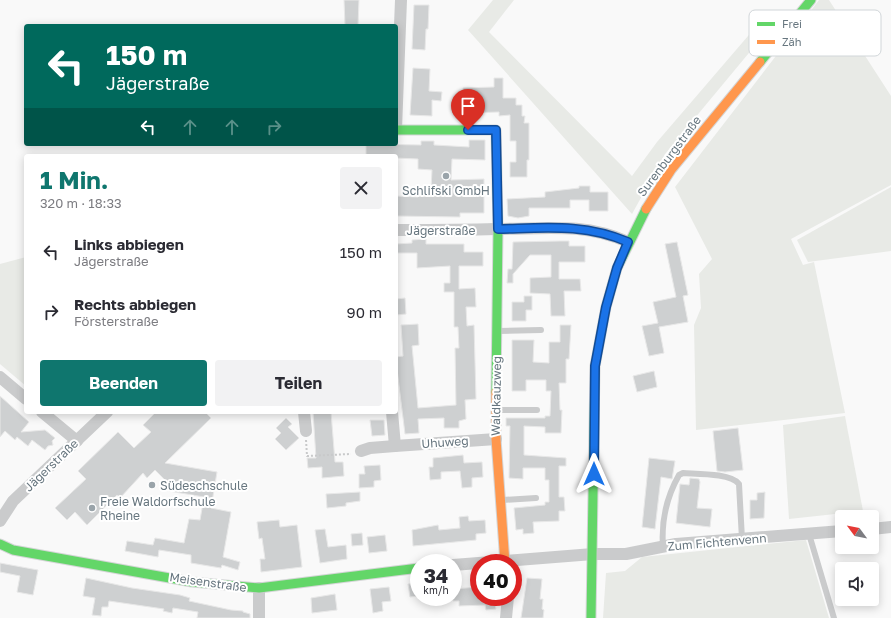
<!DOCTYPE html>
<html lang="de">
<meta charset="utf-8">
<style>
body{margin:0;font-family:"Golos Text",sans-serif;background:#f2f2f3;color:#2b2b33;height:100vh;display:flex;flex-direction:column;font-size:15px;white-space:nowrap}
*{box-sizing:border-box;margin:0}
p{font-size:13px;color:#7c7c81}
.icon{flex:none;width:22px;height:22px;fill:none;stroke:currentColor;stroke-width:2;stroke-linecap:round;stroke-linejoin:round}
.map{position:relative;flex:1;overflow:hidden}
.side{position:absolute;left:24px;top:154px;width:374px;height:260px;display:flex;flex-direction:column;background:#fff;border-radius:4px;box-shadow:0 2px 10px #0003}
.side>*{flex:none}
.banner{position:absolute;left:24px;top:24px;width:374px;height:122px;border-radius:4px;box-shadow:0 2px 10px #0003;background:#00695c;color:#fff;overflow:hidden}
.needle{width:26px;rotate:302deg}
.tools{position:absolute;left:835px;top:510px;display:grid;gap:8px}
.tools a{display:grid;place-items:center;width:44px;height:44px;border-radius:4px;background:#fff;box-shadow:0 2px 10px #0003;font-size:20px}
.speed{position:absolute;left:410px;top:554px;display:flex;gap:8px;font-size:20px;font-weight:700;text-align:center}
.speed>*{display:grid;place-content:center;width:52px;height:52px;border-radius:50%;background:#fff;box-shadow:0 2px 10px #0003;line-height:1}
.speed small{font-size:10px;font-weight:400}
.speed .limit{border:6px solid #d22;background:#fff;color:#111}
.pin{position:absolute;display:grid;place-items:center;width:34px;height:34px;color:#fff;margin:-41px -17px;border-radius:50% 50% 50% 0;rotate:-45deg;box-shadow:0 0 4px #0007}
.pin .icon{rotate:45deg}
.me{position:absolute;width:44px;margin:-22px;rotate:0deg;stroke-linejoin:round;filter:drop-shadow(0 0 3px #0008)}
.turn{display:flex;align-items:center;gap:14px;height:84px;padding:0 16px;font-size:18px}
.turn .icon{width:52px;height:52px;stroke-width:2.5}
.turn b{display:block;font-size:28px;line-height:34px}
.lanes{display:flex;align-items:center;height:38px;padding:0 16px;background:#0003;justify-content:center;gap:20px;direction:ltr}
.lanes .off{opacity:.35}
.round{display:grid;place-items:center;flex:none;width:42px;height:42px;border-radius:4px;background:#f2f2f3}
.summary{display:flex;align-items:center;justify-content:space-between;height:68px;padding:0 16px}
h1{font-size:24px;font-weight:700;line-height:30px;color:#0f766e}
.button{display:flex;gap:8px;margin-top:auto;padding:8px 16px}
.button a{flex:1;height:46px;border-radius:4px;background:#0f766e;color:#fff;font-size:16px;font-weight:700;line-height:46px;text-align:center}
.button a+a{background:#f2f2f3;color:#2b2b33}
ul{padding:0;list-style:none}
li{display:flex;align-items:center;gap:12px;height:60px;padding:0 16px}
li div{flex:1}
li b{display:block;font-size:15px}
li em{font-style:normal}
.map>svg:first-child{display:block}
.green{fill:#e8eae6}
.building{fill:#ced0d1;stroke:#e8e8e8}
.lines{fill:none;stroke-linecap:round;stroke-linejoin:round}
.fast-casing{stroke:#d4d5d6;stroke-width:11}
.slow-casing{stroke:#d4d5d6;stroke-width:11}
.path{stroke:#c8c9ca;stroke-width:2;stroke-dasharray:2 2;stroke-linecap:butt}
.lane{stroke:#cacbcc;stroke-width:6}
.street{stroke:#cacbcc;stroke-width:12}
.fast{stroke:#63d668;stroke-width:9}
.slow{stroke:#ff974d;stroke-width:9}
.route-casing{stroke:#114b97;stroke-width:10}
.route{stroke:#1a73e8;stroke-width:7}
.poi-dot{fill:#9aa4aa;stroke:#fff;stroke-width:1.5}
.labels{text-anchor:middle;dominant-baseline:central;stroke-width:4;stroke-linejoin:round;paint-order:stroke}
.street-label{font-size:12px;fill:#67767f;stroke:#fff}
.poi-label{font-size:12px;fill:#67767f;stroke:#fff;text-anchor:start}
.key{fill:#fff;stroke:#d1d6d9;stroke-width:1}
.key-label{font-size:11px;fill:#67767f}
</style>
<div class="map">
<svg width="891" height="618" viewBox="0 0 891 618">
<rect width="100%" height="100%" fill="#f9f9f9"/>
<!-- green -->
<g class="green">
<path d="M493 0H514L489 32 632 176 657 142 754 29 763 36 665 154 632 214 468 30Z"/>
<path d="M819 0H829L891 96V185L791 239 803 265 814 262 845 413 696 430 694 325 701 308 699 274 712 259 675 187Z"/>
<path d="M891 187V251L808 262 797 240Z"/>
<path d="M26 257V386L0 364V264Z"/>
<path d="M845 416 863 511 789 519 783 425Z"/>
<path d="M806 540 829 618H603L606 573 625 571 642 557Z"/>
</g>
<!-- building -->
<g class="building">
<path d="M344 0H359L358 26H345Z"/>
<path d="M414 5H429L428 29H426L425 50 412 49Z"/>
<path d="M413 68 430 69 429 91 442 92 441 101 432 100V116L410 115Z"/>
<path d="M494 78H503V98H516V105H522V116H525L524 123H529V160H527V177H510V162H516V141H510V115L499 116V112L463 113V88L494 87Z"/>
<path d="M469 140H485V160L452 159 451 180 484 179V213H460V217L396 216V196L418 197V190H431L432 170 418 169V159L396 158V156H366V144L421 145V141H434V145L469 147Z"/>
<path d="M579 186H590V192H608V211H589V200H570V208H529V216L518 218 508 216 507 199 545 197V192L579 188Z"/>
<path d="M426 239V244H464V252H483V266H459V289L475 288 476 307H466L467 326 474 325 476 399 465 400 466 419 459 421V428H444V418L418 419 419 433 405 434 396 361V357L403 356 401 325 418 324 419 345 412 346 418 408 456 405 455 348H459L458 327H454V292H444V283H450V266L417 268V253H396V244L412 243V240Z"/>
<path d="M560 241H569V246H585V262H559V279H580L581 291H564L565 316H551L550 294 530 293V278L551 277V255H530L513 274V283H507L508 269H512L513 242Z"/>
<path d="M677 242 688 295 683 296 688 322 659 327 664 353 649 356 642 326 658 323 653 302 676 297 665 244Z"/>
<path d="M524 296H532V310H526V321H512V302H524Z"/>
<path d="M405 298 406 314 396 315V299Z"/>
<path d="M560 325H571L569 359H566V383H559L560 410H562L561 433H545V427L524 426V455L566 458V466H559V497H564L565 511H559V521L533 522 534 533 523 534V529L516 530 514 508 545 505V502H549V480H545V468H523V479L509 478 510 426H506V418H545V416H550L551 391H546V380H526V391H512V340H534L533 362 549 363V342H560Z"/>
<path d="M654 371 657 387 637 392 633 376Z"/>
<path d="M0 396 29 422 21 432 45 430 55 438 52 441 53 445 48 446 45 450 32 440 28 446 17 437 15 440 5 431 0 437Z"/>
<path d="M156 412H205L211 418 165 463 217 472 211 508 231 512 223 557 240 562 238 570 222 565 221 568 191 563V555L159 550 158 557 125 551 127 541 153 545 155 538 184 543 189 519 200 520 204 497 169 491 170 485 155 470 147 478 143 473 120 498 117 495 87 525 75 512 67 520 55 508 86 479 78 471 118 432 134 448 151 432 143 425Z"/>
<path d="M313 412H331L335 462H343L344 476 322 478V467L308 468 307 458H316Z"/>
<path d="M286 418 292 424 288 427 299 438 286 450 275 439 281 433 276 428Z"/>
<path d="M370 420H384L385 435 372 436Z"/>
<path d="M738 428 743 470 725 472 717 471 713 431Z"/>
<path d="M463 455 464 463 482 462 483 477 472 478V487L462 488 460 471 441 472V479L430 480 429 467H433V458Z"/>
<path d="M649 458 675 461 672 479 661 477 655 529 642 527Z"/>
<path d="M380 465 381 480 374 481V487L359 488V474H365L364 466Z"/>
<path d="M690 478 699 479 700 482 697 508 712 509 710 527 676 523 680 484 689 485Z"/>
<path d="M360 492V501L346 503V506L327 508 326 494Z"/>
<path d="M765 492 764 518 750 519V500H757V493Z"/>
<path d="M468 516 469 521 485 520 486 533 476 534V540L413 546 412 530 438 525 439 530 460 528 459 517Z"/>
<path d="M279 520 280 527 297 525 302 567 261 572 260 559H265L262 538 259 539 257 522Z"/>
<path d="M325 529 328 547 346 545 347 559 320 563 315 530Z"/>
<path d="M362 533 363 545 352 546 351 534Z"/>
<path d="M385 535 387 551 369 553 367 537Z"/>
<path d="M0 563 38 570 33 595 17 592 20 576 0 572Z"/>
<path d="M86 578 132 588 180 595 190 598 189 601 231 610 243 611V612L250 614V618H197L198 612 173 608 172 613 163 611 164 609 109 601 108 607H102L101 616 92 615 95 598 83 596Z"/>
<path d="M527 578 542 579 540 599H543L542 609 544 610 543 618H521Z"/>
<path d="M419 583V596L410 597 408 584Z"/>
<path d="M389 587 391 601 382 602 383 611 373 613 370 589Z"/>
<path d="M479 587V597H500V604H495L496 609 486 610 485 605 459 606V601H453V589Z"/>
<path d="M335 594 337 610 312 613 311 598Z"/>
</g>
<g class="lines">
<defs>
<g id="fast">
<path d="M760 62 811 0"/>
<path d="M396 130H496L498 229 496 392"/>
<path d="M0 544 13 550 192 582 259 588 419 568"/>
<path d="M591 618 595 366 606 307 617 268 646 209"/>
</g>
<g id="slow">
<path d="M646 209 671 170 760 62"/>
<path d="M496 392V439L505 563"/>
</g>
</defs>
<!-- fast casing -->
<use href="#fast" class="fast-casing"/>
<!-- slow casing -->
<use href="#slow" class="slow-casing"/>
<!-- path -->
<path class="path" d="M306 440 307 456 351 454"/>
<!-- lane -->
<g class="lane">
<path d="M499 331 541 330"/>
<path d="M498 410H537"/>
<path d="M502 500 536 498"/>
<path d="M809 534 834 618"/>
<path d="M663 547C661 520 666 498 679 475L683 473C696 474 731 473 739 484L742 539"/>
</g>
<!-- street -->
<g class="street">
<path d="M396 129 401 0"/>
<path d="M396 230C429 230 463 230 496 229 543 229 583 222 628 242"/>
<path d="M0 377 26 399"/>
<path d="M42 412 77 441"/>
<path d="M304 412 306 431"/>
<path d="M392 412 395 446"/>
<path d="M361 451 370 448 395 446 496 439"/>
<path d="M0 521 13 501 107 412"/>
<path d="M872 529 891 527"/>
<path d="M453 565 593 554H626L676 544 842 531"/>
<path d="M259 588V618"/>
<path d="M506 618 508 597"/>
</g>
<!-- fast -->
<use href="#fast" class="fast"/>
<!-- slow -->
<use href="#slow" class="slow"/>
</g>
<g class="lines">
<defs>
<path id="route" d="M468 130H496L498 229C544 228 584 223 628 242L617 268 606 307 595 366 594 474"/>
</defs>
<!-- route casing -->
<use href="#route" class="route-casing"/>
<!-- route -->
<use href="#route" class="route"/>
</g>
<!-- markers -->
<g class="poi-dot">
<circle cx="446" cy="176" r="4"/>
<circle cx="152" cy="485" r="4"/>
<circle cx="92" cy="508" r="4"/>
</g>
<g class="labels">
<!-- street labels -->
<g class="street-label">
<text transform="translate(669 156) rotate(-53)">Surenburgstraße</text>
<text x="441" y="230">Jägerstraße</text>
<text transform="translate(496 396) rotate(-89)">Waldkauzweg</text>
<text transform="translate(445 442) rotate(-4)">Uhuweg</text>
<text transform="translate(51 465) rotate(-44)">Jägerstraße</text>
<text transform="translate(717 542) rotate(-5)">Zum Fichtenvenn</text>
<text transform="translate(208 582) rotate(8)">Meisenstraße</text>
</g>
<!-- poi labels -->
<g class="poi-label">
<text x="446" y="190" text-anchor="middle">Schlifski GmbH</text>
<text x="160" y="485">Südeschschule</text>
<text x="100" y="501">Freie Waldorfschule<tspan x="100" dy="14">Rheine</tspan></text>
</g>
</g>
<!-- legend -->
<rect x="749" y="10" width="132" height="46" rx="6" class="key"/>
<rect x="757" y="22" width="18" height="4" fill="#63d668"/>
<rect x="757" y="40" width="18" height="4" fill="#ff974d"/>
<g class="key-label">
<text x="782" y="28">Frei</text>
<text x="782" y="46">Zäh</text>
</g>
</svg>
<div class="tools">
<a><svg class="needle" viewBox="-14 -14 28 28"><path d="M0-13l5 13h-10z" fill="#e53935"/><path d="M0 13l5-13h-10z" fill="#7c7c81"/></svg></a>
<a><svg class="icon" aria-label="sound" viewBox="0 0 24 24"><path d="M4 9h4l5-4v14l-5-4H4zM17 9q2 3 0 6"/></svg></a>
</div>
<div class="speed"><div>34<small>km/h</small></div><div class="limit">40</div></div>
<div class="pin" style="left:468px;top:130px;background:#d93025"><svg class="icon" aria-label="arrive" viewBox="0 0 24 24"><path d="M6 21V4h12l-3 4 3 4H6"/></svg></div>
<svg class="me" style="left:594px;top:474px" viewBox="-20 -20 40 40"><path d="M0-17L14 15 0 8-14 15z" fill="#1a73e8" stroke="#fff" stroke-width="4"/></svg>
<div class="banner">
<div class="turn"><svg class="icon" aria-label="left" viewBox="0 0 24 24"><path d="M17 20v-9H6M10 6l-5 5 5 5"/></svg><div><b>150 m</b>Jägerstraße</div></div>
<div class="lanes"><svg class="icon" aria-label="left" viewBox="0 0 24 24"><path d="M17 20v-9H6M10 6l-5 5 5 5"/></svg><svg class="icon off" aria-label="ahead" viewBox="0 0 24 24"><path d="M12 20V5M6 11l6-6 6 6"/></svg><svg class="icon off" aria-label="ahead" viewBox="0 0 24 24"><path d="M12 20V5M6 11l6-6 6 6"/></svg><svg class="icon off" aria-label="right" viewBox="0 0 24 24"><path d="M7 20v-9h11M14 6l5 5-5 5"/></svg></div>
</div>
<section class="side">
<div class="summary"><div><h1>1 Min.</h1><p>320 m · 18:33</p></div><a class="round"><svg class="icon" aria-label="close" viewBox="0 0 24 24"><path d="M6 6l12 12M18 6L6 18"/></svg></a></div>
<ul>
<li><svg class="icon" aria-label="left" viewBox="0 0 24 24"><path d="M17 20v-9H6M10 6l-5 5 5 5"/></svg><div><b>Links abbiegen</b><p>Jägerstraße</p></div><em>150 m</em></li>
<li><svg class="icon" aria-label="right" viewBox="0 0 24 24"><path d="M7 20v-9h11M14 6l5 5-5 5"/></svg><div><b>Rechts abbiegen</b><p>Försterstraße</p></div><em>90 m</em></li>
</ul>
<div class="button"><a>Beenden</a><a>Teilen</a></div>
</section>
</div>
